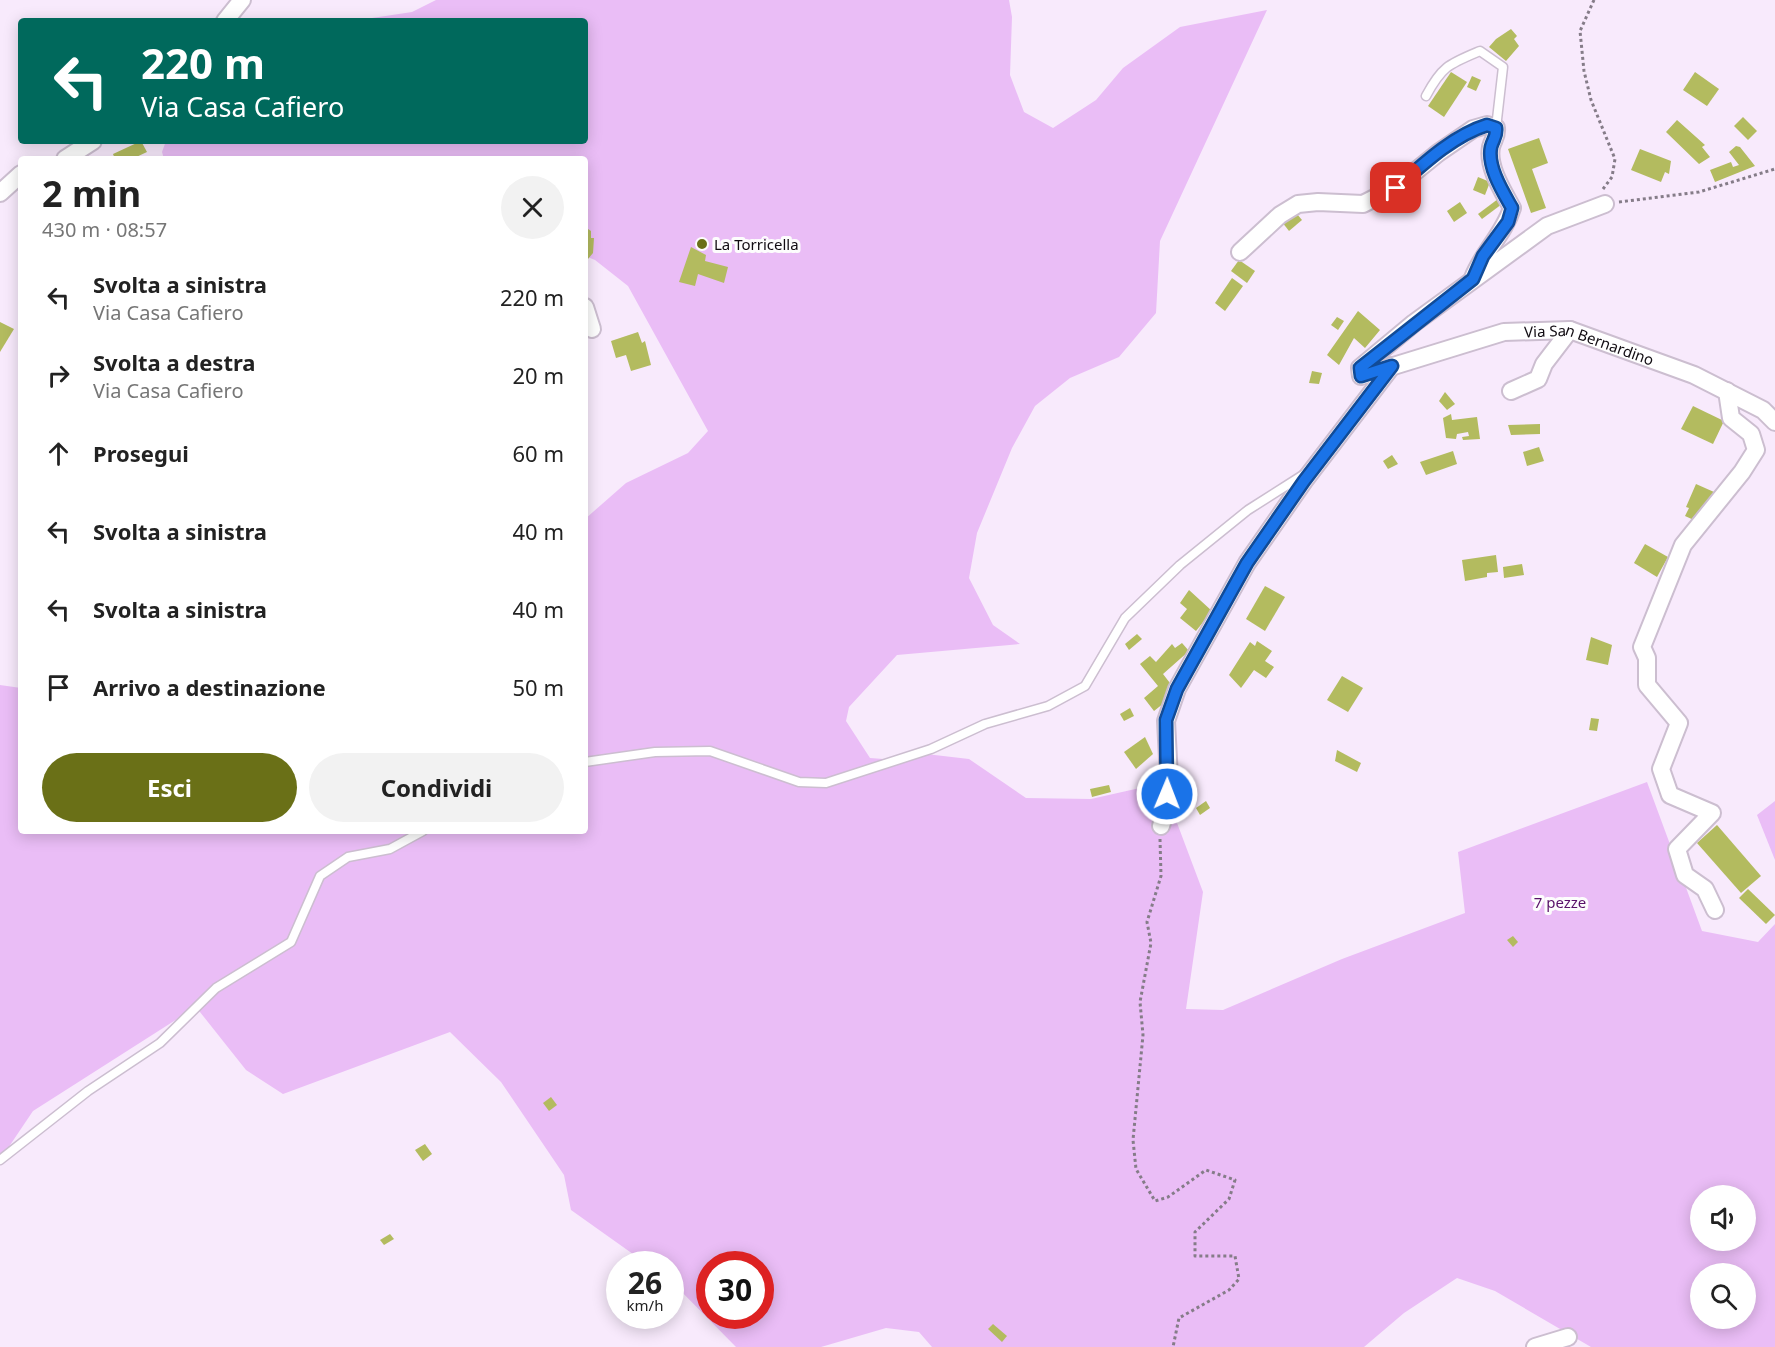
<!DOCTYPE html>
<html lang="it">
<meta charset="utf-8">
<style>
body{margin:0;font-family:"Noto Sans",sans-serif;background:#f2f2f2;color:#222;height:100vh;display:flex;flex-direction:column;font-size:22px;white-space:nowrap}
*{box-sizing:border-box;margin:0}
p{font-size:20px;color:#767676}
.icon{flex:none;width:33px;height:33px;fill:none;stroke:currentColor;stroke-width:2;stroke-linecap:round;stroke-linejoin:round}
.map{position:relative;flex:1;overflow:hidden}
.side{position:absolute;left:18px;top:156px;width:570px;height:678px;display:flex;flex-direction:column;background:#fff;border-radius:6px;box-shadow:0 3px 15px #0003}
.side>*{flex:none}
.guide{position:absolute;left:18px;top:18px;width:570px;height:126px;border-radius:6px;box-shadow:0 3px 15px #0003;background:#00695c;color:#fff;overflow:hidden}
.buttons{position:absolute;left:1690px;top:1185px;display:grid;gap:12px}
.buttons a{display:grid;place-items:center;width:66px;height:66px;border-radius:50%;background:#fff;box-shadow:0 3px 15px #0003;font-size:30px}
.speed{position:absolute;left:606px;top:1251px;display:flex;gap:12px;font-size:30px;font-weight:700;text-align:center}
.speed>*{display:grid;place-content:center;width:78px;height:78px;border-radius:50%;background:#fff;box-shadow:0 3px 15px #0003;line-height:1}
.speed small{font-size:15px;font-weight:400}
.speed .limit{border:9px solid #d22;background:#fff;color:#111}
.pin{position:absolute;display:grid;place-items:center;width:51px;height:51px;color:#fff;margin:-26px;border-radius:12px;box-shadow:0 3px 9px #0006}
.me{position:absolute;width:66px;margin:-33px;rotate:1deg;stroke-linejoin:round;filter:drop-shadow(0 0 4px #0008)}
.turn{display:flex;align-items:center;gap:21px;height:126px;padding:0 24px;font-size:27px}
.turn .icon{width:78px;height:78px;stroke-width:2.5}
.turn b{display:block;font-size:42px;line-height:51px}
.round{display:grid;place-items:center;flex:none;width:63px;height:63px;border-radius:32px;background:#f2f2f2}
.headline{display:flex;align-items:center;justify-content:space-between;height:102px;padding:0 24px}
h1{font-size:36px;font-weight:700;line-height:45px}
.cta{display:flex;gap:12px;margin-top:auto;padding:12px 24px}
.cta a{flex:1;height:69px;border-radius:36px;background:#6a7017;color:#fff;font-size:24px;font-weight:700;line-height:69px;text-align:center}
.cta a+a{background:#f2f2f2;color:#222}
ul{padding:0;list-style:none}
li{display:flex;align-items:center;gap:18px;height:78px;padding:0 24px}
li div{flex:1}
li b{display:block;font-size:22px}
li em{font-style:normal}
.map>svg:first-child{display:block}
.green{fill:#eabdf6;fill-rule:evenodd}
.building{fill:#b3bb5f}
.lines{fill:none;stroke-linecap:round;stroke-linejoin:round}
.service-casing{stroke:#ccbed0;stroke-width:11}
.minor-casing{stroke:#ccbed0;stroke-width:20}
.path{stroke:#857c88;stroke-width:3;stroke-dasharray:3 3;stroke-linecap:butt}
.service{stroke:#fff;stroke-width:8}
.minor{stroke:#fff;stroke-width:16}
.route-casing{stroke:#114b97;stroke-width:15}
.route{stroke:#1a73e8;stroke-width:10}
.poi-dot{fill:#6a7017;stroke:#fdfdfd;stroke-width:2}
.labels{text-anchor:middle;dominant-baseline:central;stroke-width:6;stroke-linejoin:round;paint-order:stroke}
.poi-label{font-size:15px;fill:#110c12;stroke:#fdfdfd;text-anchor:start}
.street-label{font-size:15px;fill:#110c12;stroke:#fdfdfd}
.park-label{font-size:15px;fill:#591269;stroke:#fdfdfd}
</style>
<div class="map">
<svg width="1775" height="1347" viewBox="0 0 1775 1347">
<rect width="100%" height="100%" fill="#f8eafc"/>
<!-- green -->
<g class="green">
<path d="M436 0H1009L1012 17 1010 75 1024 112 1053 128 1096 100 1123 68 1180 27 1267 10 1160 241 1156 313 1119 357 1070 378 1035 406 1012 448 977 533 969 578 993 625 1020 644 897 655 849 707 846 721 870 758 897 760 926 754 969 759 1026 798 1091 799 1162 783 1203 892 1186 1009 1223 1010 1342 959 1465 913 1458 852 1647 782 1702 931 1758 942 1775 924V1347H1591L1495 1291 1457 1278 1404 1313 1364 1347H932L919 1332 886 1328 821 1347H736L671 1281 670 1264H647L571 1210 564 1175 501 1082 450 1032 283 1094 246 1070 196 1007 33 1111 0 1160V685L21 688V831H585V519L626 483 688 453 708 431 628 286 595 260 585 256V159H164L162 152 166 141H585V21H352L412 12ZM1701 1196H1746V1240H1701ZM710 1264H760V1316H710ZM1701 1274H1746V1318H1701Z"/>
<path d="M1775 801V860L1757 815Z"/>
</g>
<!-- building -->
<g class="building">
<path d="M1511 29 1517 36 1514 39 1519 46 1506 61 1489 47 1496 39Z"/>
<path d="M1451 72 1467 82 1444 117 1428 106Z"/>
<path d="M1695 72 1719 89 1707 106 1683 90Z"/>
<path d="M1472 76 1481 80 1476 91 1467 87Z"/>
<path d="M1743 117 1757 131 1748 140 1734 126Z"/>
<path d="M1677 120 1705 145 1702 147 1710 157 1699 164 1666 132Z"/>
<path d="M1539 138 1548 163 1532 169 1546 208 1531 213 1508 149Z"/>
<path d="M141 141 147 152 132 159H115L113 154Z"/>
<path d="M1736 146 1740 147 1755 166 1715 182 1710 170 1731 162 1733 167 1739 165 1729 152Z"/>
<path d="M1640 149 1671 161 1669 174 1665 172 1661 182 1631 170Z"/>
<path d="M1478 177 1490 182 1485 195 1473 190Z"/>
<path d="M1498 199 1502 204 1482 219 1478 214Z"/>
<path d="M1460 202 1467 213 1454 222 1447 211Z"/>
<path d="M1297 214 1302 220 1289 231 1282 222Z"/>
<path d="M588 229 591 231V238H594L593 253 588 259 585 278V232Z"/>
<path d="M691 247 706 255 705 261 728 267 724 283 698 274 695 286 679 282Z"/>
<path d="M1239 260 1255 271 1247 283 1231 271Z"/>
<path d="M1232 278 1243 286 1225 311 1215 303Z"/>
<path d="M1358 311 1380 330 1365 348 1354 338 1339 365 1327 355Z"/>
<path d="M1337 317 1344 321 1338 330 1331 325Z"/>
<path d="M0 322 14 329 0 352Z"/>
<path d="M638 332 642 343 645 341 651 365 631 371 626 355 616 358 611 341Z"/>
<path d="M1312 371 1322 373 1319 384 1309 383Z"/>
<path d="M1445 392 1455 404 1447 410 1439 401Z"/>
<path d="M1693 406 1724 421 1713 444 1681 429Z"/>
<path d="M1451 414 1452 420 1477 417 1480 439 1463 440 1462 437 1469 436 1468 432 1457 434 1456 439 1446 438 1443 418Z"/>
<path d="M1540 424V434L1511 435 1508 425Z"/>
<path d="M1539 447 1544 461 1527 466 1523 452Z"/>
<path d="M1453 451 1457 464 1426 475 1420 462Z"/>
<path d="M1392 455 1398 464 1388 469 1383 461Z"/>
<path d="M1696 484 1714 492 1704 513 1696 521 1685 516 1689 508 1686 507Z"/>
<path d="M1645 544 1668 557 1657 577 1634 563Z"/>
<path d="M1496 555 1498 572 1487 573V577L1465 581 1462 560Z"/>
<path d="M1522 564 1524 575 1504 578 1503 567Z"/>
<path d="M1265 586 1285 597 1265 631 1246 619Z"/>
<path d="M1189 590 1212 611 1196 631 1180 618 1187 609 1180 603Z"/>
<path d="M1137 634 1142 639 1129 650 1125 644Z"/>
<path d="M1591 637 1612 645 1608 665 1586 660Z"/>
<path d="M1257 641 1272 651 1265 661 1274 667 1266 678 1254 670 1241 688 1229 675 1250 642 1255 646Z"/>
<path d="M1182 643 1189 651 1163 674 1173 687 1166 692 1169 699 1154 711 1144 698 1158 686 1140 664 1150 656 1156 662 1172 644 1175 648Z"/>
<path d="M1342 676 1363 688 1348 712 1327 700Z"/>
<path d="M1130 708 1134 716 1124 721 1120 714Z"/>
<path d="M1591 718 1599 719 1597 731 1589 730Z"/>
<path d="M1145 737 1153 754 1136 769 1124 752Z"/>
<path d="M1337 750 1361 763 1357 772 1335 761Z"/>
<path d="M1109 785 1111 792 1092 797 1090 789Z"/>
<path d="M1206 801 1210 808 1200 815 1196 808Z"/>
<path d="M1717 825 1761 876 1741 893 1697 843Z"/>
<path d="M1748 889 1775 915 1766 924 1739 898Z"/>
<path d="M1513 936 1518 942 1513 947 1507 940Z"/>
<path d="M551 1097 557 1105 549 1111 543 1103Z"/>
<path d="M425 1144 432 1154 423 1161 415 1150Z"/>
<path d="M390 1234 394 1239 384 1245 380 1240Z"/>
<path d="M993 1324 1007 1336 1002 1342 988 1329Z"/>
</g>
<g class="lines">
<defs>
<g id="service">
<path d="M1426 96C1442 66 1449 64 1480 51L1503 67 1496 128"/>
<path d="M585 762 655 752 710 751 799 782 826 783 931 749 985 724 1048 706 1085 686 1125 618 1180 565 1248 510 1303 475"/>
<path d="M0 1160 88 1091 160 1043 216 988 291 942 320 876 348 857 390 849 423 831"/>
</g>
<g id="minor">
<path d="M225 21 242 0"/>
<path d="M65 159 93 141"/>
<path d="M0 193 21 174"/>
<path id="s1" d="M1605 204 1547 226 1414 323 1360 368 1361 376 1504 332 1570 330 1694 375 1763 410 1775 422"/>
<path d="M1240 252 1280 215 1298 204 1318 202 1363 204 1396 187 1438 153 1473 129 1487 125 1496 128C1497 137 1493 139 1491 147 1487 167 1503 191 1512 208 1504 234 1483 252 1473 278"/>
<path d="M585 307 592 329"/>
<path d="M1511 391 1538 379 1544 364 1570 330"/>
<path d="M1161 826 1166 809 1169 778 1166 721 1177 689 1247 563 1304 481 1392 366"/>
<path d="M1715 910 1705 889 1685 875 1677 849 1712 813 1670 795 1661 769 1679 723 1647 685V658L1642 647 1683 545 1742 472 1756 450 1751 434 1731 418 1727 391"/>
<path d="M1535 1347 1568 1337"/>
</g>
</defs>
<!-- service casing -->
<use href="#service" class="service-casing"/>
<!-- minor casing -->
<use href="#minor" class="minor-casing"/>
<!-- path -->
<g class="path">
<path d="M1594 0 1580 31 1584 71 1591 100 1615 159 1612 177 1603 189"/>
<path d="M1619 202 1699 192 1775 169"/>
<path d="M1160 839 1161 876 1147 922 1151 943 1140 1002 1143 1035 1133 1140 1136 1169 1155 1201 1168 1197 1206 1170 1235 1180 1229 1199 1195 1232V1256H1235L1239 1279 1229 1290 1179 1318 1173 1347"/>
</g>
<!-- service -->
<use href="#service" class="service"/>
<!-- minor -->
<use href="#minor" class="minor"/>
</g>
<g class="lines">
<defs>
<path id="route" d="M1167 794 1166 720 1177 689 1247 563 1304 481 1392 366 1361 376 1360 368 1473 279 1483 256 1508 222 1512 208C1503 192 1487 167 1491 147 1493 139 1497 137 1496 128L1487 125C1454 135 1423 164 1396 188"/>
</defs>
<!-- route casing -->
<use href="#route" class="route-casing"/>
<!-- route -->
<use href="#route" class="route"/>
</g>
<!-- markers -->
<circle class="poi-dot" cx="702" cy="244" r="6"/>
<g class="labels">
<!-- poi labels -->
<g class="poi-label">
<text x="714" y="244">La Torricella</text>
</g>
<!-- street labels -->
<g class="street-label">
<text stroke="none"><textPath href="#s1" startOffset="542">Via San Bernardino</textPath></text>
</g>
<!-- park labels -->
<g class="park-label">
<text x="1560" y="902">7 pezze</text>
</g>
</g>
</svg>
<div class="buttons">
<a><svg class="icon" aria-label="sound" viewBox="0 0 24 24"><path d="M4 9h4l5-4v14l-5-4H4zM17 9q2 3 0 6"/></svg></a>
<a><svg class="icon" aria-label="search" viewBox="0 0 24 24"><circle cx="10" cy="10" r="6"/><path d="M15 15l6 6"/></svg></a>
</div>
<div class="speed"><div>26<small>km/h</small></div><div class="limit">30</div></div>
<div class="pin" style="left:1396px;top:188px;background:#d93025"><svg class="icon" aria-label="arrive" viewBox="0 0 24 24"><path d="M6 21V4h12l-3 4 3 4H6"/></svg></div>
<svg class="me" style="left:1167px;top:794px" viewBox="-20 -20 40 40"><circle r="17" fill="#1a73e8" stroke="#fff" stroke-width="3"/><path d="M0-11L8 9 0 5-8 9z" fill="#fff"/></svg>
<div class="guide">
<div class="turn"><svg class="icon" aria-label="left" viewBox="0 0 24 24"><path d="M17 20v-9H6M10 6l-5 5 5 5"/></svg><div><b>220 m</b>Via Casa Cafiero</div></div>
</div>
<section class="side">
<div class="headline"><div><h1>2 min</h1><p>430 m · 08:57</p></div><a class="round"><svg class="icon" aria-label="close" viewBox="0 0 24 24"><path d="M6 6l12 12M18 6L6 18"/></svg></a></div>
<ul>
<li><svg class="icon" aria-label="left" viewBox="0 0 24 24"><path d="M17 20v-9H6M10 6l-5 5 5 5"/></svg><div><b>Svolta a sinistra</b><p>Via Casa Cafiero</p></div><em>220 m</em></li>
<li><svg class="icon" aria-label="right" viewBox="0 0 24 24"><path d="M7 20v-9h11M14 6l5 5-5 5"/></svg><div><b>Svolta a destra</b><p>Via Casa Cafiero</p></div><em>20 m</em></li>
<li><svg class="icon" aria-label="ahead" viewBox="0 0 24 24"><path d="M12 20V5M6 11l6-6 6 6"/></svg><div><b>Prosegui</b></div><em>60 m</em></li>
<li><svg class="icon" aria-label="left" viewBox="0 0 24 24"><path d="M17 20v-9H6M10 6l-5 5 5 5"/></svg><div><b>Svolta a sinistra</b></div><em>40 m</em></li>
<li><svg class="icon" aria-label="left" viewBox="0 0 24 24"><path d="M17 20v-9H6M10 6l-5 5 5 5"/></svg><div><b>Svolta a sinistra</b></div><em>40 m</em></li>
<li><svg class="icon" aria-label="arrive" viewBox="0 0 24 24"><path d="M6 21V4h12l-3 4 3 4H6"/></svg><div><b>Arrivo a destinazione</b></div><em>50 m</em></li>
</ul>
<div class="cta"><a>Esci</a><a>Condividi</a></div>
</section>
</div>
